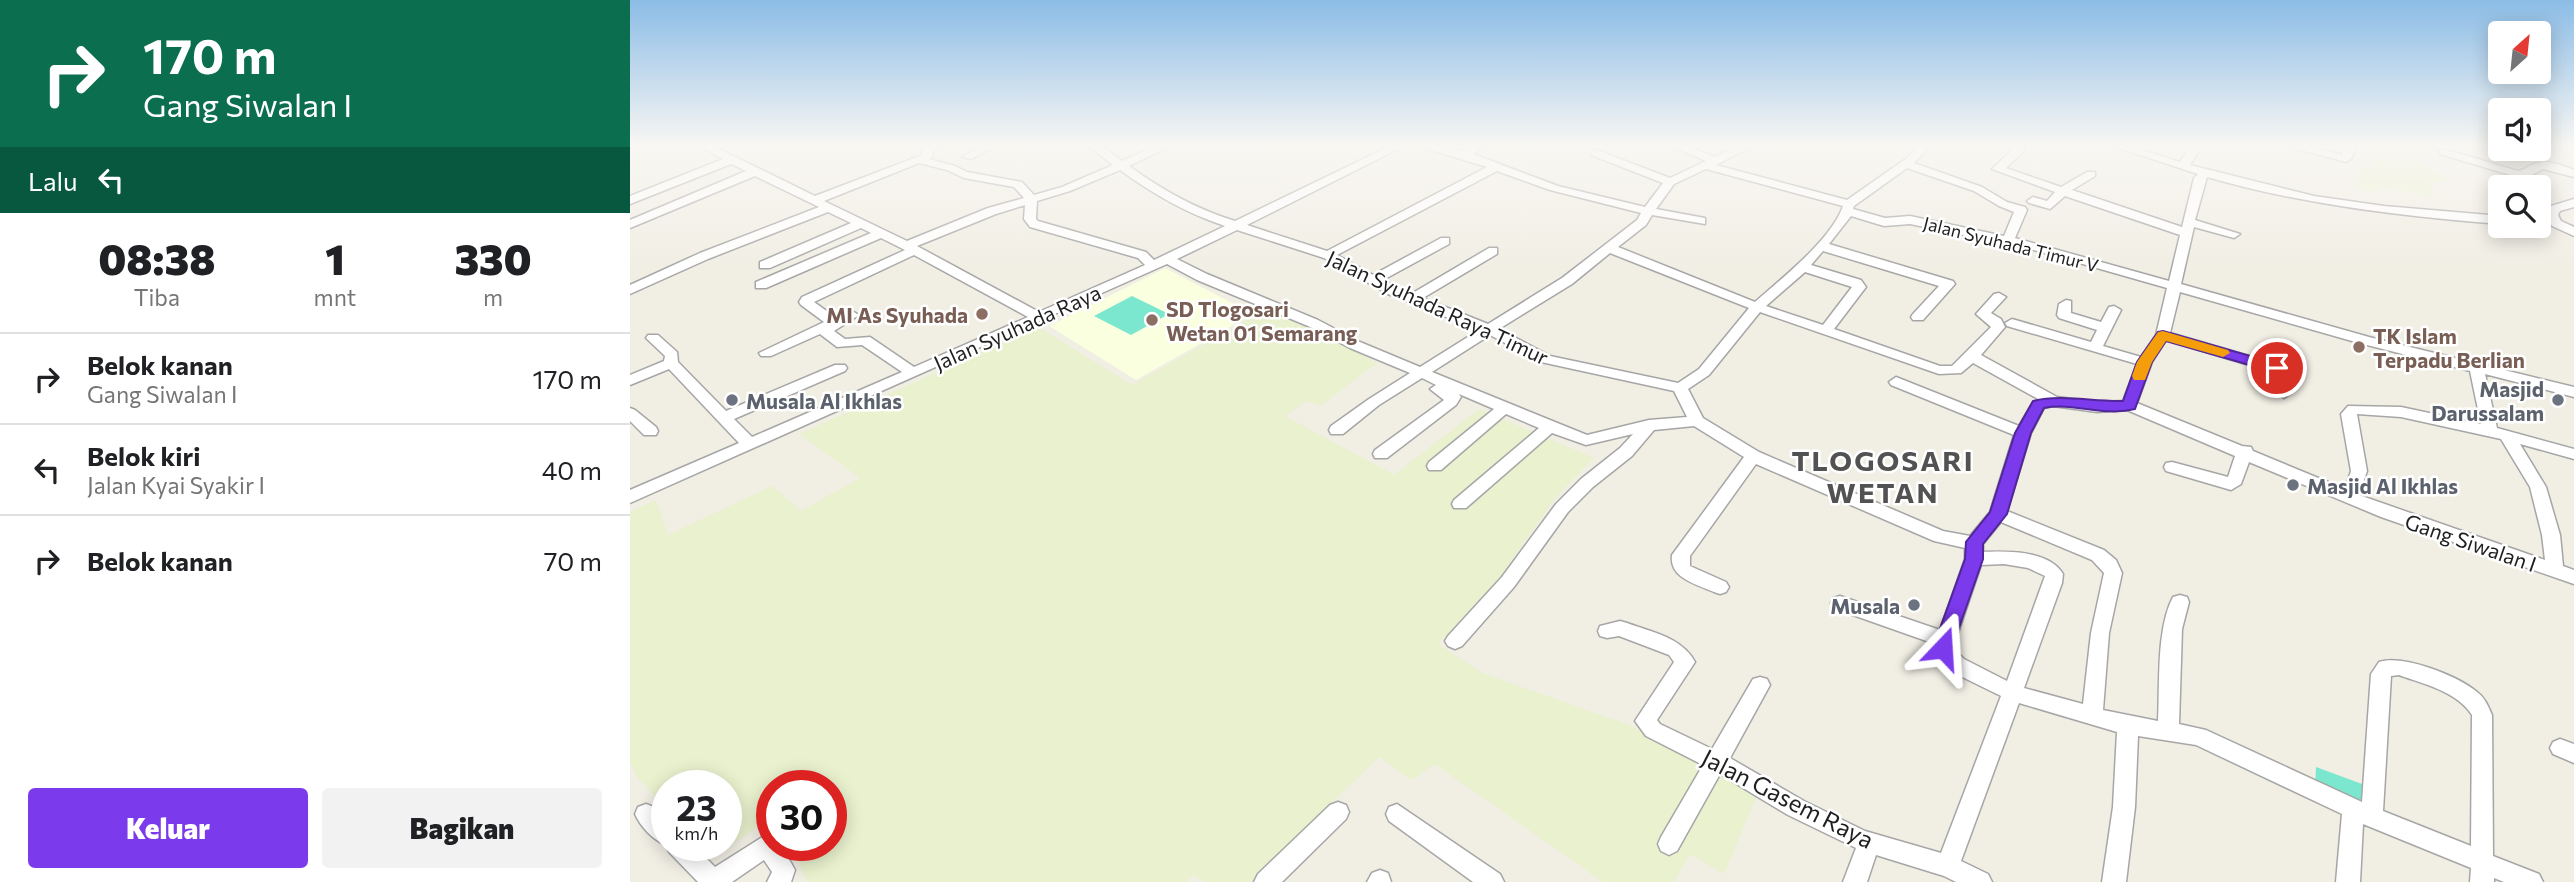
<!DOCTYPE html>
<html lang="id">
<style>
body{margin:0;font-family:Commissioner,sans-serif;background:#f2f2f2;color:#202124;height:100vh;display:flex;flex-direction:column;font-size:26px;white-space:nowrap}
*{box-sizing:border-box;margin:0}
p{font-size:23px;color:#757577}
.icon{flex:none;width:38px;height:38px;fill:none;stroke:currentColor;stroke-width:2;stroke-linecap:round;stroke-linejoin:round}
.map{position:relative;flex:1;overflow:hidden}
.panel{display:flex;flex-direction:column;background:#fff;width:630px}
.panel>*{flex:none}
.hud{background:#0b6e4f;color:#fff;overflow:hidden}
.needle{width:46px;rotate:27deg}
.fabs{position:absolute;left:1858px;top:21px;display:grid;gap:14px}
.fabs a{display:grid;place-items:center;width:63px;height:63px;border-radius:7px;background:#fff;box-shadow:0 4px 18px #0003;font-size:35px}
.speed{position:absolute;left:21px;top:770px;display:flex;gap:14px;font-size:35px;font-weight:700;text-align:center}
.speed>*{display:grid;place-content:center;width:91px;height:91px;border-radius:50%;background:#fff;box-shadow:0 4px 18px #0003;line-height:1}
.speed small{font-size:18px;font-weight:400}
.speed .limit{border:10px solid #d22;background:#fff;color:#111}
.pin{position:absolute;display:grid;place-items:center;width:60px;height:60px;color:#fff;margin:-30px;border:4px solid #fff;border-radius:50%;box-shadow:0 2px 7px #0007}
.me{position:absolute;width:77px;margin:-38px;rotate:20deg;stroke-linejoin:round;filter:drop-shadow(0 0 5px #0008)}
.turn{display:flex;align-items:center;gap:24px;height:147px;padding:0 28px;font-size:32px}
.turn .icon{width:91px;height:91px;stroke-width:2.5}
.turn b{display:block;font-size:49px;line-height:60px}
.then{display:flex;align-items:center;height:66px;padding:0 28px;background:#0003;gap:14px;font-size:26px}
.eta{display:flex;justify-content:space-evenly;align-items:center;height:119px;text-align:center}
.eta b{font-size:42px;font-weight:800;line-height:49px}
.cta{display:flex;gap:14px;margin-top:auto;padding:14px 28px}
.cta a{flex:1;height:80px;border-radius:7px;background:#7c3aed;color:#fff;font-size:28px;font-weight:800;line-height:80px;text-align:center}
.cta a+a{background:#f2f2f2;color:#202124}
ul{padding:0;list-style:none}
li{display:flex;align-items:center;gap:21px;height:91px;padding:0 28px;border-top:2px solid #e0e0e0}
li div{flex:1}
li b{display:block;font-size:26px}
li em{font-style:normal}
main{display:flex;flex:1;min-height:0}
.map>svg:first-child{display:block}
.education{fill:#faffdf}
.farmland{fill:#e9f1ce}
.pitch{fill:#7ae7ce}
.lines{fill:none;stroke-linecap:round;stroke-linejoin:round}
.minor-casing{stroke:#a6a6a6;stroke-width:3}
.minor{fill:#fff;fill-rule:evenodd}
.route{fill:#7c3aed;stroke:#51269a;stroke-width:2}
.slow{fill:#f59e0b}
.education-dot{fill:#8d6e63;stroke:#fff;stroke-width:2.5}
.worship-dot{fill:#6b7280;stroke:#fff;stroke-width:2.5}
.labels{text-anchor:middle;dominant-baseline:central;stroke-width:5;stroke-linejoin:round;paint-order:stroke}
.far-street-label{font-size:18px;fill:#1f1f1f;stroke:#fff}
.street-label{font-size:21px;fill:#1f1f1f;stroke:#fff}
.education-label{font-size:21px;font-weight:bold;fill:#785e54;stroke:#fff;text-anchor:start}
.worship-label{font-size:21px;font-weight:bold;fill:#5b616d;stroke:#fff;text-anchor:end}
.near-street-label{font-size:24px;fill:#1f1f1f;stroke:#fff}
.district-label{font-size:28px;font-weight:bold;letter-spacing:2px;fill:#525252;stroke:#fff}
</style>
<main>
<section class="panel">
<div class="hud">
<div class="turn"><svg class="icon" aria-label="right" viewBox="0 0 24 24"><path d="M7 20v-9h11M14 6l5 5-5 5"/></svg><div><b>170 m</b>Gang Siwalan I</div></div>
<div class="then">Lalu<svg class="icon" aria-label="left" viewBox="0 0 24 24"><path d="M17 20v-9H6M10 6l-5 5 5 5"/></svg></div>
</div>
<div class="eta">
<div><b>08:38</b><p>Tiba</p></div>
<div><b>1</b><p>mnt</p></div>
<div><b>330</b><p>m</p></div>
</div>
<ul>
<li><svg class="icon" aria-label="right" viewBox="0 0 24 24"><path d="M7 20v-9h11M14 6l5 5-5 5"/></svg><div><b>Belok kanan</b><p>Gang Siwalan I</p></div><em>170 m</em></li>
<li><svg class="icon" aria-label="left" viewBox="0 0 24 24"><path d="M17 20v-9H6M10 6l-5 5 5 5"/></svg><div><b>Belok kiri</b><p>Jalan Kyai Syakir I</p></div><em>40 m</em></li>
<li><svg class="icon" aria-label="right" viewBox="0 0 24 24"><path d="M7 20v-9h11M14 6l5 5-5 5"/></svg><div><b>Belok kanan</b></div><em>70 m</em></li>
</ul>
<div class="cta"><a>Keluar</a><a>Bagikan</a></div>
</section>
<div class="map">
<svg width="1944" height="882" viewBox="0 0 1944 882">
<rect width="100%" height="100%" fill="#f1eee4"/>
<!-- education -->
<path class="education" d="M535 268 623 314 506 380 419 326Z"/>
<!-- farmland -->
<g class="farmland">
<path d="M1751 146H1785L1780 150 1791 162 1819 181 1801 183 1804 197 1749 186 1748 192 1726 187 1731 166 1742 168Z"/>
<path d="M636 309 679 327 747 363 690 406 676 401 655 416 764 475 849 409 964 458 926 497 869 578 808 644 852 673 999 725 1127 795 1094 874 1060 854 1044 882H973L805 764 781 780 749 757 620 882H574L564 875 556 882H177L161 845H201V786H142V817L81 859 68 845H96V786H37V810L8 778 0 763V512L26 500 38 535 142 486 171 511 230 478 169 434 408 327 502 385Z"/>
</g>
<!-- pitch -->
<g class="pitch">
<path d="M502 296 539 314 501 335 464 316Z"/>
<path d="M1686 767 1732 784V808L1685 790Z"/>
</g>
<g class="lines">
<defs>
<g id="minor">
<path d="M69 146H83L185 196 292 155V149L314 146 302 152 303 156 299 159 325 166 337 172 392 182 404 195 432 187 483 165 459 146H472L492 161 526 146H541L499 166C532 190 566 209 605 221L760 146H774L617 225 697 251 857 167 788 146H810L832 151 841 146H855L843 154 928 186 1015 207 1033 183 961 155V151H969L1040 178 1076 161 1041 146H1057L1085 157 1108 146H1123L1086 165 1217 200 1277 158 1288 146H1300L1284 163 1352 187 1377 202 1395 207 1397 210 1385 238 1539 281 1550 235 1435 196 1420 209 1399 203 1397 201 1403 197 1417 201 1425 192 1362 169 1383 149 1381 146H1393L1394 151 1376 168 1431 187 1457 172H1465V176L1442 190 1552 227 1564 178 1568 174 1483 146H1500L1550 162 1561 146H1572L1560 165 1684 196 1754 206 1871 216V224C1771 216 1674 205 1577 177L1565 220 1610 234 1604 238 1564 227 1551 284 1739 337 1944 387V397L1855 374 1867 428 1944 449V459L1890 444 1916 487 1930 535 1933 566 1944 570V584L1751 517 1619 462 1611 484 1601 490 1536 471 1534 467 1536 463 1542 462 1598 477 1605 456 1497 410 1467 412 1423 406 1414 408 1401 433 1377 511 1474 550 1486 560 1492 573 1479 633 1473 710 1528 721C1530 685 1526 629 1543 597L1550 595 1557 597 1559 602 1552 629 1549 724 1576 730 1732 802 1741 674 1749 662C1773 654 1828 676 1847 692 1855 698 1858 706 1862 715L1863 856 1909 874 1913 882H1874L1864 878V882H1840L1841 868 1733 824 1730 882H1706L1712 814 1566 745 1508 736 1505 807 1496 882H1472L1483 807 1487 732 1389 703 1331 861 1358 874 1362 882H1326L1314 876 1246 855 1237 882H1213L1226 848 1158 815 1090 774 1047 851 1039 855 1031 851 1028 844 1031 837 1073 765 1016 736 1005 721 1044 662 1039 655 989 636 977 638 970 636 968 631 970 626 990 621 997 623C1021 632 1052 637 1065 662L1027 720 1030 724 1082 749 1123 679 1130 677 1137 679 1140 685 1100 758 1174 801 1235 831 1311 853 1371 696 1320 671 1311 664 1303 648 1305 644 1203 608 1201 603 1203 598 1210 596 1310 630 1335 559V548L1304 541 1126 464 1060 556V566L1096 582 1099 587 1096 592 1090 594 1084 592C1066 584 1039 578 1042 555L1114 457 1064 426 1024 430 1002 456 963 487 938 512 884 587 832 646 825 649 818 646 815 641 818 636 872 577 926 504 951 479 990 448 1003 434 956 445 922 433 836 508H824L822 504 824 500 909 428 876 414 811 470H799L797 466 799 462 864 409 829 394 831 397 826 405 757 458H745L743 454 745 450 814 400 800 389 806 385 792 378 749 405 713 434H701L699 430 701 426 739 399 780 373 720 348 678 326 567 280 537 264 0 503V490L109 443 39 369 0 385V375L34 361 35 356 16 338 18 335H28L47 352 48 362 96 411 205 365H215L217 368 215 371 104 419 122 437 272 372 232 345 207 347 190 334 141 356H131L129 353 194 322 171 305 169 302 172 297 275 250 251 238 136 288H126V282L241 233 231 228 140 268H130V262L221 223 198 212 78 259 0 294V285L70 253 189 207 125 176 0 228V220L116 171 101 164 0 204V196L93 159ZM289 163 317 170 334 178 384 187 394 198 358 208 277 241 194 201ZM1277 168 1344 191 1369 206 1384 212 1374 236 1280 216 1255 218 1223 209 1224 206ZM1076 169 1213 206C1202 239 1151 279 1125 302L988 247 1016 225 1022 215 1075 224V218L1026 209 1044 184ZM490 170C523 194 556 213 595 226L524 260 516 252 408 221 406 219 407 201 440 191ZM867 171 920 190 1011 213 1007 220 932 278 858 324 793 298 867 254V248H859L781 294 753 280 819 244V238H811L743 275 707 255ZM395 205 394 219 400 227 508 258 515 265 409 312 287 246 366 214ZM1221 216 1254 226 1280 224 1393 247 1537 288 1526 335 1511 357 1473 346 1491 310 1484 306 1479 307 1471 322 1441 313V301L1436 300 1429 304 1427 315 1429 318 1467 330 1461 342 1382 319 1375 323 1377 326 1507 364 1493 401 1467 402 1427 397 1351 355 1375 327 1371 319 1361 313 1376 297 1369 293 1364 294 1346 314 1361 327 1322 366H1310L1204 329 1236 287 1231 280 1181 265 1193 251 1309 286 1283 314 1281 317 1283 320H1293L1325 284 1323 281 1199 244ZM607 230 694 258 758 294 849 330 790 367 730 342 688 320 577 274 547 259ZM980 253 1119 308 1069 369 1048 383 920 356 869 329 942 284ZM284 255 398 317 284 367 240 337 215 339 204 331 229 315 222 311 205 317 184 302ZM1175 272 1222 287 1193 325 1136 306ZM1550 292 1729 343 1840 371 1851 424 1771 407 1718 406 1711 414 1721 471 1715 489 1623 451 1621 447 1612 446 1507 403 1522 362 1536 340 1649 374 1651 378 1647 393 1654 398 1661 393 1665 378 1660 368 1540 333ZM1130 312 1309 374 1331 373 1343 363 1410 400 1403 402 1389 426 1271 379 1266 377 1259 382 1261 385 1384 435 1360 512 1340 536 1313 531 1129 452 1073 418 1058 389 1079 375ZM860 335 911 362 1044 391 1057 417 1019 420 957 435 802 372ZM1727 414 1771 417 1871 439 1900 487 1912 535 1915 560 1729 495 1737 471ZM1371 522 1462 560 1474 573 1461 633 1453 704 1394 688 1432 583 1433 574C1419 550 1377 551 1353 552V544ZM1374 564 1398 568 1415 576 1377 681 1334 659 1323 648 1351 565ZM1769 675C1793 684 1827 691 1842 715L1841 846 1753 811 1761 676Z"/>
<path d="M352 146H367L341 159 332 157Z"/>
<path d="M1657 146H1677L1712 155 1715 146H1726L1721 159 1716 162Z"/>
<path d="M1814 149 1888 171C1895 170 1897 166 1904 164 1917 159 1931 165 1944 170V177L1913 169 1900 176 1887 177 1810 154V150Z"/>
<path d="M1944 199V207L1930 211 1928 215 1931 221 1944 227V236L1922 226 1916 215 1921 206Z"/>
<path d="M0 408 5 410 26 427 28 431 26 435H14L0 421Z"/>
<path d="M1930 739 1944 744V763L1923 754 1920 748 1923 742Z"/>
<path d="M708 802 716 805 719 812 716 819 652 882H624L628 874 700 805Z"/>
<path d="M16 804 24 807 37 820V845H63L85 867 142 831V845H151L165 870 161 882H137L142 872 134 860 102 882H68L39 852 36 845C23 840 10 826 5 814L8 807Z"/>
<path d="M767 804 870 874 874 882H843L759 821 756 814 759 807Z"/>
<path d="M750 870 758 873 761 882H737L742 873Z"/>
</g>
</defs>
<!-- minor casing -->
<use href="#minor" class="minor-casing"/>
<!-- minor -->
<use href="#minor" class="minor"/>
</g>
<!-- sky -->
<linearGradient id="sky" x2="0" y2="1"><stop stop-color="#8bbce6"/><stop offset="0.54" stop-color="#f9f7f3"/><stop offset="1" stop-color="#f9f7f3" stop-opacity="0"/></linearGradient>
<rect width="1944" height="270" fill="url(#sky)"/>
<!-- route -->
<path class="route" d="M1533 331 1652 365 1654 368 1647 373 1536 341 1522 362 1505 409C1474 417 1443 402 1414 408L1401 433 1377 514 1353 544V559L1322 648 1320 653 1313 655 1306 653 1303 648 1335 559 1336 542 1360 512 1385 433 1403 401C1432 394 1463 402 1493 401L1507 362 1528 332Z"/>
<!-- slow -->
<path class="slow" d="M1533 331 1598 350 1600 353 1593 357 1536 341 1522 362 1515 380H1504L1502 376 1507 362 1528 332Z"/>
<!-- markers -->
<g class="education-dot">
<circle cx="352" cy="314" r="7"/>
<circle cx="522" cy="320" r="7"/>
<circle cx="1729" cy="347" r="7"/>
</g>
<g class="worship-dot">
<circle cx="102" cy="400" r="7"/>
<circle cx="1928" cy="400" r="7"/>
<circle cx="1663" cy="485" r="7"/>
<circle cx="1284" cy="605" r="7"/>
</g>
<g class="labels">
<!-- far-street labels -->
<g class="far-street-label">
<text transform="translate(1381 244) rotate(14)">Jalan Syuhada Timur V</text>
</g>
<!-- street labels -->
<g class="street-label">
<text transform="translate(808 307) rotate(25)">Jalan Syuhada Raya Timur</text>
<text transform="translate(387 327) rotate(-24)">Jalan Syuhada Raya</text>
<text transform="translate(1841 542) rotate(19)">Gang Siwalan I</text>
</g>
<!-- education labels -->
<g class="education-label">
<text x="536" y="308">SD Tlogosari<tspan x="536" dy="24">Wetan 01 Semarang</tspan></text>
<text x="338" y="314" text-anchor="end">MI As Syuhada</text>
<text x="1743" y="335">TK Islam<tspan x="1743" dy="24">Terpadu Berlian</tspan></text>
</g>
<!-- worship labels -->
<g class="worship-label">
<text x="1914" y="388">Masjid<tspan x="1914" dy="24">Darussalam</tspan></text>
<text x="116" y="400" text-anchor="start">Musala Al Ikhlas</text>
<text x="1677" y="485" text-anchor="start">Masjid Al Ikhlas</text>
<text x="1270" y="605">Musala</text>
</g>
<!-- near-street labels -->
<g class="near-street-label">
<text transform="translate(1158 798) rotate(27)">Jalan Gasem Raya</text>
</g>
<!-- district labels -->
<g class="district-label">
<text x="1253" y="460">TLOGOSARI<tspan x="1253" dy="32">WETAN</tspan></text>
</g>
</g>
</svg>
<div class="fabs">
<a><svg class="needle" viewBox="-14 -14 28 28"><path d="M0-13l5 13h-10z" fill="#e53935"/><path d="M0 13l5-13h-10z" fill="#757577"/></svg></a>
<a><svg class="icon" aria-label="sound" viewBox="0 0 24 24"><path d="M4 9h4l5-4v14l-5-4H4zM17 9q2 3 0 6"/></svg></a>
<a><svg class="icon" aria-label="search" viewBox="0 0 24 24"><circle cx="10" cy="10" r="6"/><path d="M15 15l6 6"/></svg></a>
</div>
<div class="speed"><div>23<small>km/h</small></div><div class="limit">30</div></div>
<div class="pin" style="left:1647px;top:368px;background:#d93025"><svg class="icon" aria-label="arrive" viewBox="0 0 24 24"><path d="M6 21V4h12l-3 4 3 4H6"/></svg></div>
<svg class="me" style="left:1313px;top:648px" viewBox="-20 -20 40 40"><path d="M0-17L14 15 0 8-14 15z" fill="#7c3aed" stroke="#fff" stroke-width="4"/></svg>
</div>
</main>
